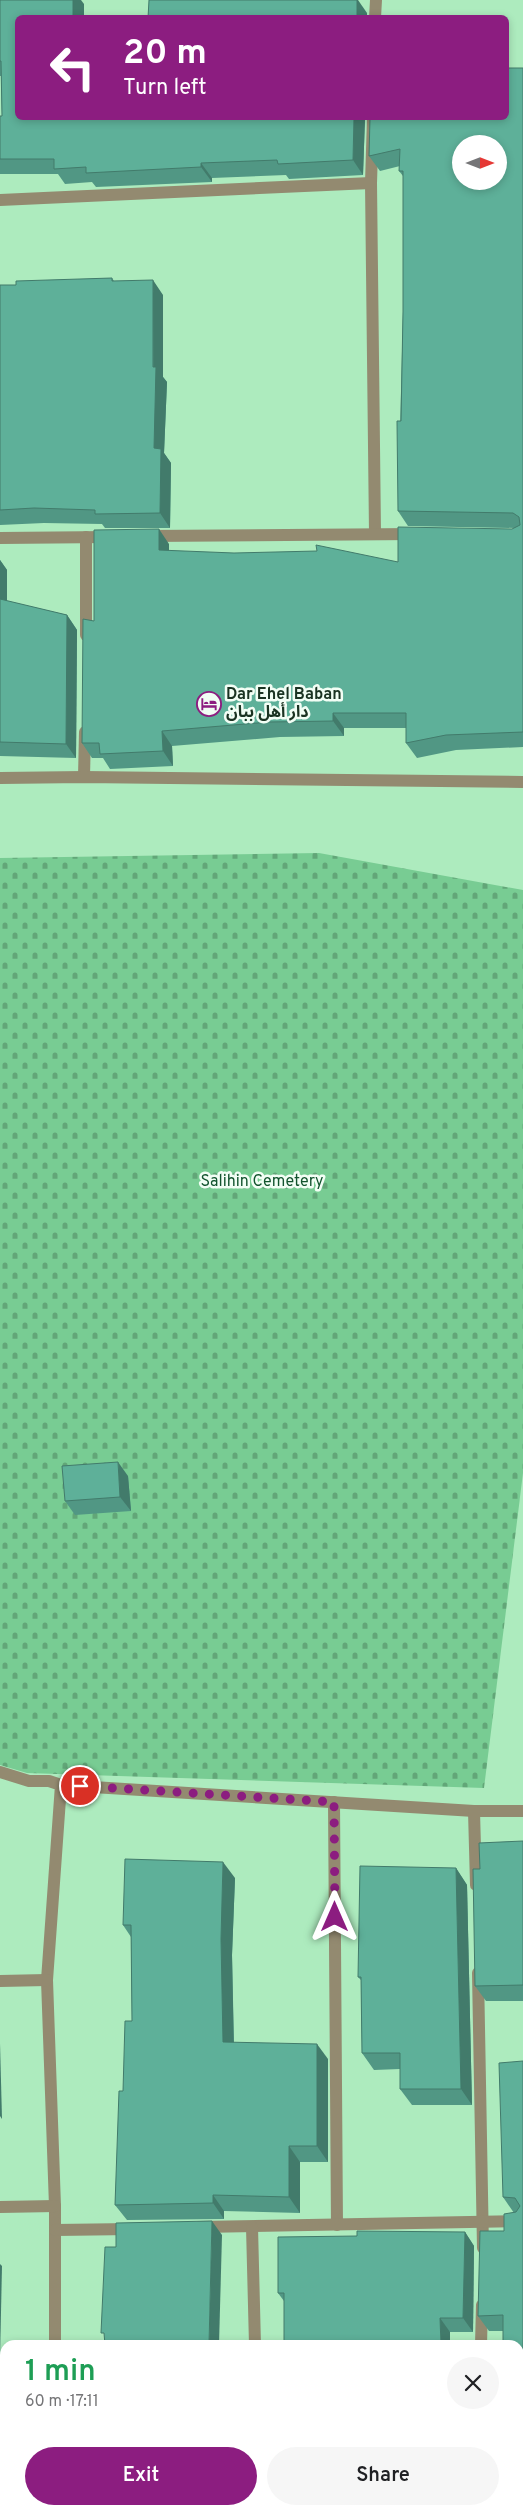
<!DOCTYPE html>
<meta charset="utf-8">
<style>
body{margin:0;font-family:Overpass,"Noto Sans Arabic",sans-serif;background:#f6f6f6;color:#202124;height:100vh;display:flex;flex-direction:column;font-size:19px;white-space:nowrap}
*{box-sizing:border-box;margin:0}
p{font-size:16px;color:#757577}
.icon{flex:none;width:28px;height:28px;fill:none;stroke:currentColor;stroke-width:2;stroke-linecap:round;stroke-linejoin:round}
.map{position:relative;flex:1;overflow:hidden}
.panel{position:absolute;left:0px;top:2340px;width:524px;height:175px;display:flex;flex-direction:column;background:#fff;border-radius:15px 15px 0 0;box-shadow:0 2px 8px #0003}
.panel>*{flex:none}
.guide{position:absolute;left:15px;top:15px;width:494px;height:105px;border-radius:8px;box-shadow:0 2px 8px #0003;background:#8c1d80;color:#fff;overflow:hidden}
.needle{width:32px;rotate:90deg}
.tools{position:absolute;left:452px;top:135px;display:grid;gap:10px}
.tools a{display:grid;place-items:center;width:55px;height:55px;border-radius:50%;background:#fff;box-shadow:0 2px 8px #0003;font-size:25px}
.pin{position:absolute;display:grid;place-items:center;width:42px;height:42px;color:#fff;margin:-21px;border:2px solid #fff;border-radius:50%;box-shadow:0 1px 5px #0007}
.me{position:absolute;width:55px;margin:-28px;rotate:0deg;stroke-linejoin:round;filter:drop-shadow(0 0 4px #0008)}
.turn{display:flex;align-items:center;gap:18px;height:105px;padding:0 25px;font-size:22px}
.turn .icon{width:65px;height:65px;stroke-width:2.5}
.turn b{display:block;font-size:35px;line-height:42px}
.round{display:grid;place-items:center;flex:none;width:52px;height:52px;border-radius:26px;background:#f6f6f6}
.summary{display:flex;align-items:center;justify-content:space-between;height:85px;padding:0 25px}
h1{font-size:30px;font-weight:600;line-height:38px;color:#1e9e55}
.primary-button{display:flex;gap:10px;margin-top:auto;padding:10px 25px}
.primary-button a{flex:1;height:58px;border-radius:30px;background:#8c1d80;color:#fff;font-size:20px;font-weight:600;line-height:58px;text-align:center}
.primary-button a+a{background:#f6f6f6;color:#202124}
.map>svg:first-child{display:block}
.cemetery{fill:url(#cemetery-stones)}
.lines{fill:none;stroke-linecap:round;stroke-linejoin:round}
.minor{stroke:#938a70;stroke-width:12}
.wall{fill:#519784}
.shaded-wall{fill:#427b6b}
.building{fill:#5eb099;stroke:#427b6b;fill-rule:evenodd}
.route{stroke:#8c1d80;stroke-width:9;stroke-dasharray:0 16.2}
.labels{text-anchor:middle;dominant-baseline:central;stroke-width:5;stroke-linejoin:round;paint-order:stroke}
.poi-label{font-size:16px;font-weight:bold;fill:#1a3322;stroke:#f2fef5;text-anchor:start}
.park-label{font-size:16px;fill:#12542e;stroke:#f2fef5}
</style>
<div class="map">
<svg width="523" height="2515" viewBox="0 0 523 2515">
<defs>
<pattern id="cemetery-stones" width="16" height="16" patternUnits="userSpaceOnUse" patternTransform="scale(1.25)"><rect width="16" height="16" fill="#78cc93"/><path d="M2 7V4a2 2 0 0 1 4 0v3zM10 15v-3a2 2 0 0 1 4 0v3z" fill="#62a678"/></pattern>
</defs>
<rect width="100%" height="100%" fill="#adebbe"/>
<!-- cemetery -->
<path class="cemetery" d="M319 853 523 890V1473L484 1788 27 1773 0 1765V858Z"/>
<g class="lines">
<!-- minor -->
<g class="minor">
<path d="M375 18 376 0"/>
<path d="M373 118 371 183 375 533"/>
<path d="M0 200 371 183"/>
<path d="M147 536 415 534"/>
<path d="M0 538 110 537"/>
<path d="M86 635V537"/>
<path d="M84 777 85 732"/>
<path d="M0 778 84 777 523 782"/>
<path d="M0 1772 29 1781H49L61 1785 47 1980 55 2206V2345"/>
<path d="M61 1785 474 1811H523"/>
<path d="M334 1802 337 2225"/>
<path d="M474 1811 476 1885"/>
<path d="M478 1973 483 2248"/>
<path d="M0 1981 47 1980"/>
<path d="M0 2207 55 2206"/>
<path d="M200 2227 523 2221"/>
<path d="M252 2227 255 2345"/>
<path d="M55 2230 132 2229"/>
<path d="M481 2345 482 2305"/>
<path d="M519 2444H523"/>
<path d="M0 2457H5"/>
<path d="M56 2510V2515"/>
</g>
</g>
<!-- wall -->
<g class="wall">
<path d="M0 0 84 4 18 118H365L363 175 289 179 286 175 212 178V182L96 187 92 182 65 184 58 174H0V116H2L1 76H0Z"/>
<path d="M523 68V747L456 750 417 758 406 743V728H344V736L280 737 172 746 173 766 110 769 103 758H92L82 743 94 621 169 544V551L398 562 512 529 515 528 408 526 398 511 403 312V176L399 171 400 166 380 171 369 156Z"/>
<path d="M112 278 114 281 163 295V377L167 382 164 453 171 463 170 528H105L102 524 44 523 0 525V285H16Z"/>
<path d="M0 560 7 570V601L67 615 77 630 76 758 0 756Z"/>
<path d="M128 1476 131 1511 75 1515 65 1501Z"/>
<path d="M523 1841V2001H486L475 1986 480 1869Z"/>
<path d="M456 1868 467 1885 472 2105H412L400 2089V2069L374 2070 362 2053 361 1980 358 1977Z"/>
<path d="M235 1878 232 1955 234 2043 328 2059V2162H300V2213L224 2211V2219L127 2220 115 2205 123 2091 132 2021 131 1937 123 1925Z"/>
<path d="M523 2061V2426H519V2345L503 2331H489L478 2316 504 2231 514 2213 503 2197Z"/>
<path d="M465 2232 474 2246 473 2332H450L284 2301 278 2293 357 2236Z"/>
</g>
<!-- shaded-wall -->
<g class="shaded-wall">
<path d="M73 0H81L84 4V18H73Z"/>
<path d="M357 0H358L367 13V18H357Z"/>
<path d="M354 118H365L363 175 353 160Z"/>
<path d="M201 163 212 178V182L201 167Z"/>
<path d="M153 280 163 295V377L167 382 164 453 171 463 170 528 160 513 154 448Z"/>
<path d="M159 529 169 544V565L159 550Z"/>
<path d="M0 560 7 570V613L0 602Z"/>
<path d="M67 615 77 630 76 758 66 744Z"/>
<path d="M333 713 344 728V736L333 721Z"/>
<path d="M162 731 172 746 173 766 163 751Z"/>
<path d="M118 1462 128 1476 131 1511 120 1497Z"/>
<path d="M223 1862 235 1878 232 1955 234 2058 223 2042 221 1939Z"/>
<path d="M456 1868 467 1885 472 2105 461 2089Z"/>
<path d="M0 2043 2 2119 0 2116Z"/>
<path d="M317 2044 328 2059V2162L317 2146Z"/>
<path d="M289 2146 300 2162V2213L289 2197Z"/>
<path d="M213 2195 224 2211V2219L213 2203Z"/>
<path d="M212 2221 222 2235 219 2345H209Z"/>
<path d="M465 2232 474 2246 473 2332 463 2318Z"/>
<path d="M0 2264 2 2266 0 2359Z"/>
<path d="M440 2318 450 2332V2345H441Z"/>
<path d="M0 2407 2 2449 0 2446Z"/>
<path d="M0 2473 1 2515H0Z"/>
</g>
<!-- building -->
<g class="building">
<path d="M0 0H73V18H18V118H354L353 160 278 164 277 160 201 163V167L86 173V167L54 169V159H0V116H2L1 61H0Z"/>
<path d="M149 0H357V18H148Z"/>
<path d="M506 68H523V732L446 735 406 743V713H333V721L269 722 162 731 163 751 100 754 99 743H82L83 619 94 621V530L159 529V550L234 553 317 551 316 545 398 562V527L512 529 520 525 519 517 513 513 398 511 397 421H401L403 312V171H399L400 149 369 156 370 118H506ZM461 144H499V181H461Z"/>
<path d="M112 278V281L153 280V367H156L154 448 161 449 160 513 95 514V510L34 508 0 510V285H16V281Z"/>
<path d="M0 599 67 615 66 744 0 742Z"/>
<path d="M118 1462 120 1497 65 1501 62 1466Z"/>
<path d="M523 1841V1985L475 1986 473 1869H480L479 1843Z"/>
<path d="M125 1859 223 1862 221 1939 223 2042 317 2044V2146H289V2197L213 2195V2203L115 2205 119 2091H123L125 2021H132L131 1925H123Z"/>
<path d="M360 1866 456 1868 461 2089H400V2053H362L361 1977H358Z"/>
<path d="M523 2061V2410H519V2345H503V2315L478 2316 480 2231H504V2214L516 2212 520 2206 515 2198 503 2197 499 2063Z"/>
<path d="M212 2221 209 2345H105L104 2333H101L105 2247H116V2223Z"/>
<path d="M357 2231 465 2232 463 2318H440L441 2345H284V2293H278V2237L357 2236Z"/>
</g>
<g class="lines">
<!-- route -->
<path class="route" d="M80 1786 334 1802 335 1917"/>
</g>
<!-- icons -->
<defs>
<symbol id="hotel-ring" viewBox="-11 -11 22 22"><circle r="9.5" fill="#f2fef5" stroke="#8c1d80" stroke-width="1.5"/><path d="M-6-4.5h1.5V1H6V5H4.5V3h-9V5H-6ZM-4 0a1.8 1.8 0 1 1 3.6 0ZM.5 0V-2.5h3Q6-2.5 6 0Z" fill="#8c1d80"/></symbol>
</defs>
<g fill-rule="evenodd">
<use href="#hotel-ring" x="195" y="690" width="28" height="28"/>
</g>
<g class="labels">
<!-- poi labels -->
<g class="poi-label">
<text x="226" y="695">Dar Ehel Baban<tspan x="226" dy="18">دار أهل ببان</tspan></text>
</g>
<!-- park labels -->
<g class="park-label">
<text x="262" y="1182">Salihin Cemetery</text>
</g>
</g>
</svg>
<div class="tools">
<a><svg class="needle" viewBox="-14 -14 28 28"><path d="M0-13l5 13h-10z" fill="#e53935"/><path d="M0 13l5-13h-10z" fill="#757577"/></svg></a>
</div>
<div class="pin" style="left:80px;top:1786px;background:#d93025"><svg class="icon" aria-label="arrive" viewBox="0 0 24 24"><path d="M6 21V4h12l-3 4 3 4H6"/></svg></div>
<svg class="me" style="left:335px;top:1917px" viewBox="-20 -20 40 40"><path d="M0-17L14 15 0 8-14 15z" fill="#8c1d80" stroke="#fff" stroke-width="4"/></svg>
<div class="guide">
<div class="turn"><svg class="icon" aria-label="left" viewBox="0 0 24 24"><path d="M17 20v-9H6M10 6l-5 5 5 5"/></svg><div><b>20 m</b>Turn left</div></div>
</div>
<section class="panel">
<div class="summary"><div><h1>1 min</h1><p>60 m · 17:11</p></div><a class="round"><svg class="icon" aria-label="close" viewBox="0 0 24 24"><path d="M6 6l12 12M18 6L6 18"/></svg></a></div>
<div class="primary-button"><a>Exit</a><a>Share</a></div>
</section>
</div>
